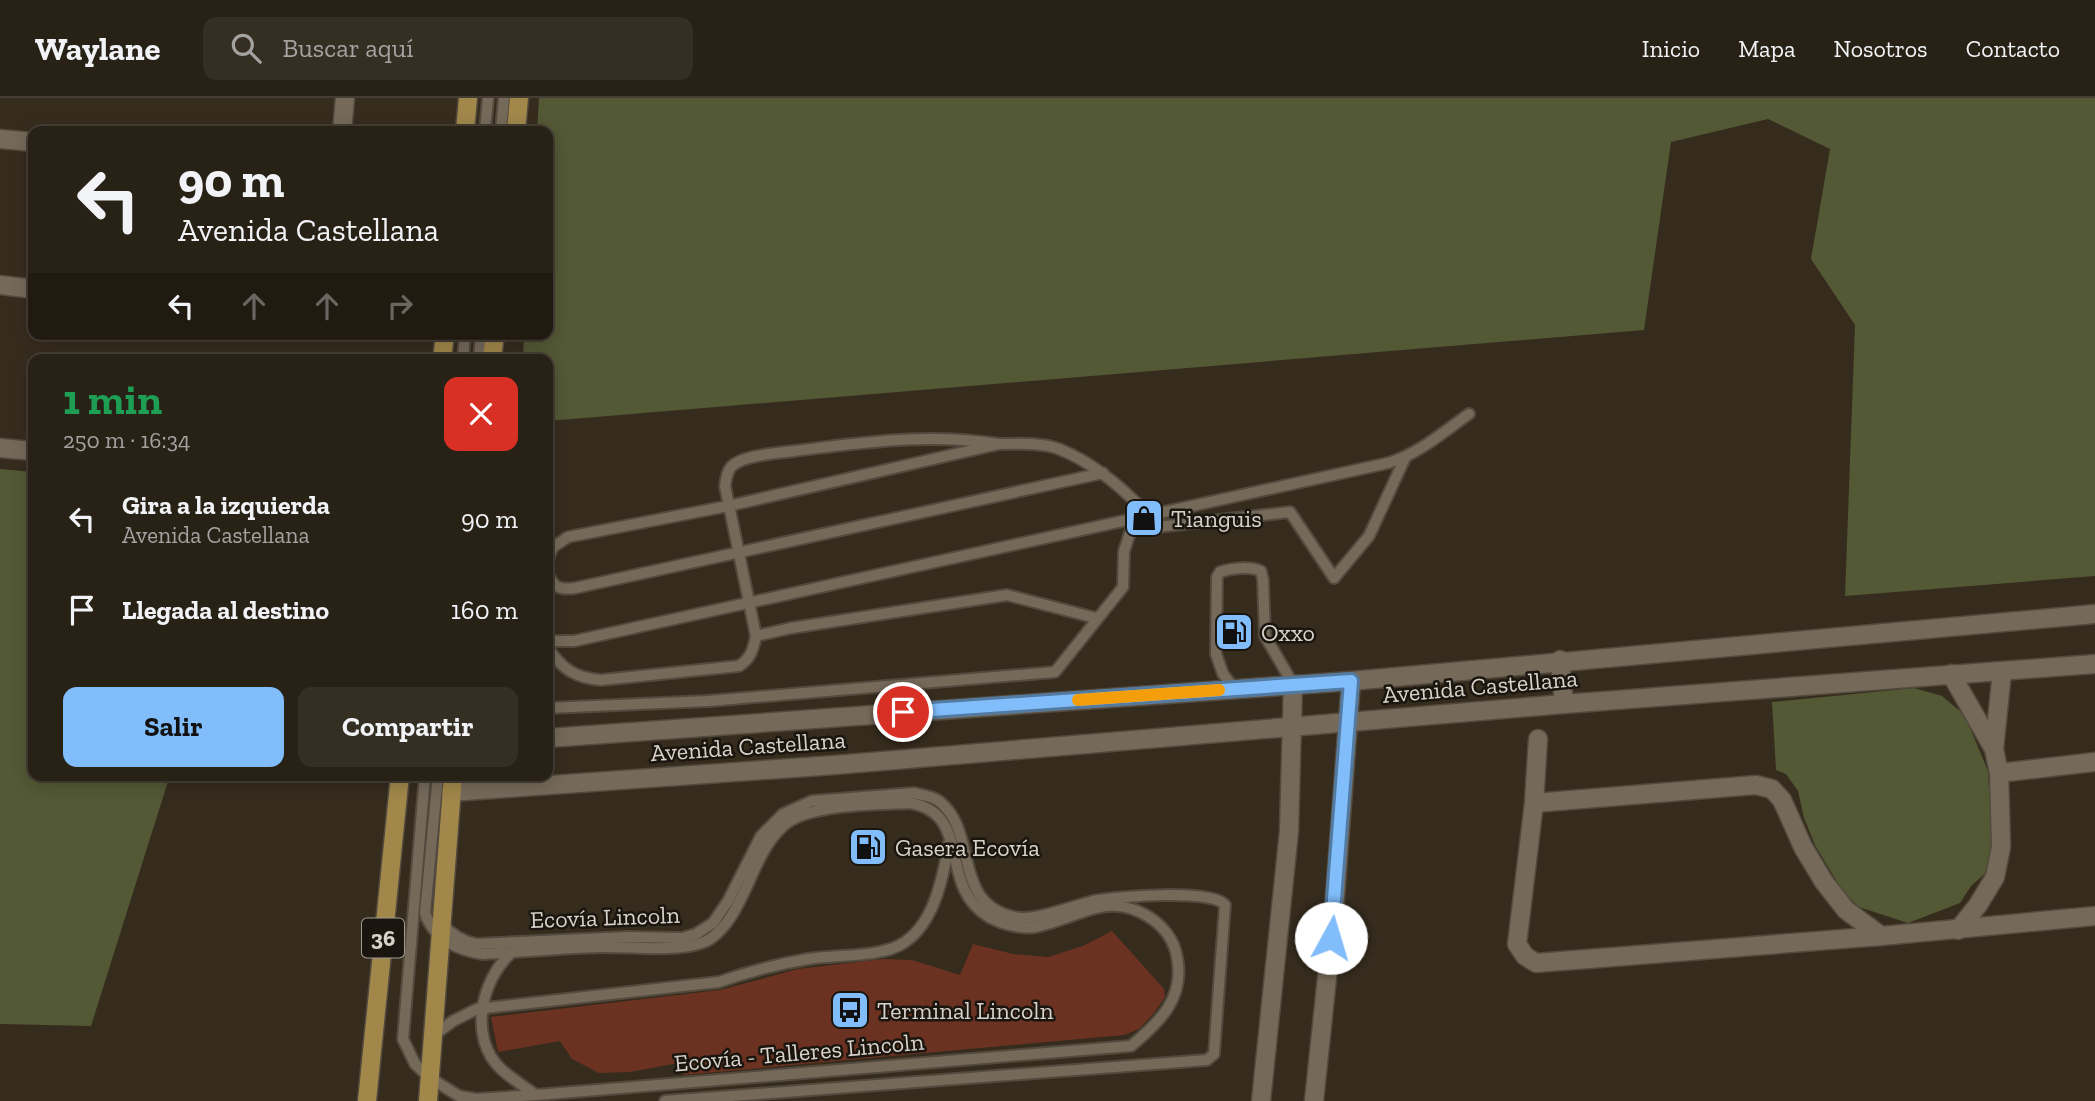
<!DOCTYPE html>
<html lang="es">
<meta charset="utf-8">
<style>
body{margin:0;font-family:"Zilla Slab",serif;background:#342e23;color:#f1f3f6;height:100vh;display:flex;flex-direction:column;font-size:26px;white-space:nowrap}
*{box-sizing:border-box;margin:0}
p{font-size:23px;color:#a5a3a1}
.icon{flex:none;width:38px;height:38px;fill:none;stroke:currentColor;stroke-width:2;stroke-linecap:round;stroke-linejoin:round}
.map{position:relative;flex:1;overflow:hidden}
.drawer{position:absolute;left:28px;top:256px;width:525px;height:427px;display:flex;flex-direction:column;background:#282116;border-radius:14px;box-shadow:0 4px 18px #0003,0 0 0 2px #443e35}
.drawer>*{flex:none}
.banner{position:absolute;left:28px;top:28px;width:525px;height:214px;border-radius:14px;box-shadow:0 4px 18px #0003,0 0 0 2px #443e35;background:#282116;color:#f1f3f6;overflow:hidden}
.pin{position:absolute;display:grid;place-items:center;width:60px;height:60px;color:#fff;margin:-30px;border:4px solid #fff;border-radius:50%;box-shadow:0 2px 7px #0007}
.me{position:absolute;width:77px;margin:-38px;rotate:6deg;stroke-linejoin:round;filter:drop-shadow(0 0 5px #0008)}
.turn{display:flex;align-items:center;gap:24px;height:147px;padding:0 35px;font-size:32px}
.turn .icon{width:91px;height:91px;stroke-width:2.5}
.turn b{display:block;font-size:49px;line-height:60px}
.lanes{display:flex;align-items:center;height:66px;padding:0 35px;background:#0003;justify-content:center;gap:35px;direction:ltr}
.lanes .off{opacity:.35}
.round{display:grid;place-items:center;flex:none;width:74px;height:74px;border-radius:14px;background:#342e23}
.summary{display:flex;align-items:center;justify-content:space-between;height:119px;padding:0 35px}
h1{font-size:42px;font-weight:700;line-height:52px;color:#1e9e55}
.primary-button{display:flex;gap:14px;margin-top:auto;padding:14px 35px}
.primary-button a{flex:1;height:80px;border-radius:14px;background:#80bdfa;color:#111;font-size:28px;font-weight:700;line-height:80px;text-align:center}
.primary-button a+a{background:#342e23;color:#f1f3f6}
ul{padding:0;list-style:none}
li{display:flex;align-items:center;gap:21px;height:91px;padding:0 35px}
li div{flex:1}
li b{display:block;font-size:26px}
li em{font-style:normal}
header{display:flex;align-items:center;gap:42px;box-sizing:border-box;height:98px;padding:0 35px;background:#282116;border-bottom:2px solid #443e35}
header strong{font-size:33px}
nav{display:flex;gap:38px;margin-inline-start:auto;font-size:24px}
.search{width:490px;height:63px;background:#342e23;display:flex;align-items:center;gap:18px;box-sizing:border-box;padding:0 24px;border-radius:14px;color:#a5a3a1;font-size:26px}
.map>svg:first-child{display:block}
.green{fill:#535835}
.building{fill:#6c3221}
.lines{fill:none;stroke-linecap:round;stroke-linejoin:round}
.service-casing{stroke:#524a3e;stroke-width:14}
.minor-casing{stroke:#524a3e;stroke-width:21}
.tertiary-casing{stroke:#524a3e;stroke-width:21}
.primary-casing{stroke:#524a3e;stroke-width:21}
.service{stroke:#756a5a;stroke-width:10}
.minor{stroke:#756a5a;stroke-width:18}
.tertiary{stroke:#756a5a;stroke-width:18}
.primary{stroke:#a1874a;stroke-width:18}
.route-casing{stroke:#537ba2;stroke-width:18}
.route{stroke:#80bdfa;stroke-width:12}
.slow{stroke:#f59e0b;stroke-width:12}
.labels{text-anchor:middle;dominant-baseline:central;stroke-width:5;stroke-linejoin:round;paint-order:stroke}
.shield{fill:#1a160f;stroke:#a09a92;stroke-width:2}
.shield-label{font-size:23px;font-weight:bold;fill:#d9d2ca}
.poi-label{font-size:24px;fill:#d9d2ca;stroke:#1a160f;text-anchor:start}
.street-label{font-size:24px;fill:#d9d2ca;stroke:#1a160f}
</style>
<header>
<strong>Waylane</strong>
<div class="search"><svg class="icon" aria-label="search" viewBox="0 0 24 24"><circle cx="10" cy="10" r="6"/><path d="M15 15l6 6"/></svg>Buscar aquí</div>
<nav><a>Inicio</a><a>Mapa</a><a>Nosotros</a><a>Contacto</a></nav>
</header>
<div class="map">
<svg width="2095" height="1003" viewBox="0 0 2095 1003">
<rect width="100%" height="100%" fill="#362c1e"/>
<!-- green -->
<g class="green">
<path d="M539 0H2095V478L1845 498 1855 227 1811 161 1830 51 1768 21 1671 44 1644 232 548 323V261H523L524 236H548V33H537Z"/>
<path d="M0 371 33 374V677H170L91 928 0 926Z"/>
<path d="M1914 590 1942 598 1960 613 1968 625 1988 673 1992 747 1987 774 1971 788 1960 805 1908 825 1859 809 1843 794 1815 747 1804 720 1798 693 1786 676 1776 672 1772 604Z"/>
</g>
<!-- building -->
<path class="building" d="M1112 833 1164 891 1165 899 1154 915 1139 931 1124 937 683 977 678 965 630 974 599 975 572 961 560 943 498 954 491 919 720 892 798 871 884 861 912 862 960 877 973 846 1013 856 1048 859 1083 848Z"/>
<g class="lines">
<defs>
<g id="service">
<path d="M485 33 488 0"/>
<path d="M501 33 504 0"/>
<path d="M463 261 465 236"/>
<path d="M479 261 481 236"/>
<path d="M548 461 553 449 568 439 728 408 999 346C1017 346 1041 344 1059 351 1094 365 1122 389 1147 416"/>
<path d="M548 476C554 490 560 492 575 490L1103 375"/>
<path d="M756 538 791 530 1007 497 1096 520"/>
<path d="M548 543H574C845 483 1116 423 1388 365 1419 356 1443 334 1469 316"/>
<path d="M548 550C562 571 575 580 601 582L739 568C751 560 753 552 756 538L725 388C726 381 727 373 732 368 743 357 779 355 794 353 863 344 930 335 999 346"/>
<path d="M1235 591 1223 576 1216 556 1217 479 1220 474C1231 470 1250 468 1261 473L1263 482 1265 538 1293 586"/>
<path d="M548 610 708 603 1055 574 1123 489 1124 453 1131 432 1290 414 1334 480 1369 438 1405 360"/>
<path d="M425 677 403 941 415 966 430 980 459 998 476 1001 536 997 1131 948C1160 924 1185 900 1177 859 1171 824 1131 801 1096 810 1076 815 1056 825 1035 829 1020 831 1002 826 989 819 936 787 974 716 910 705 877 707 806 705 782 729 765 745 756 768 747 788 738 807 728 829 710 841 686 856 629 848 600 849 561 850 522 854 483 856 458 853 433 840 425 815L438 677"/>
<path d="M442 826C451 836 462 843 476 846L629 839 682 840 696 836 713 825 728 803 761 738 783 716 812 703 914 695C923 697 932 698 939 703 979 734 951 805 1014 819 1034 824 1072 808 1093 803 1115 799 1211 790 1225 807L1214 956 1207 962 665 1003"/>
<path d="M511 855C481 882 468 940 501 971 512 981 525 989 536 997"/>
<path d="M433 938 453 923 477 911 719 884C748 874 777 866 808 861 833 857 859 859 883 853 931 844 942 785 949 745"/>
</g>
<g id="minor">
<path d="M342 33 345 0"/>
<path d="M0 41 33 44"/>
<path d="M0 187 33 191"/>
<path d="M0 350 33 353"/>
<path d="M1951 576 1994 651"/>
<path d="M1538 641 1534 705 1517 846 1525 858 1536 865 1881 838 2095 818"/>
<path d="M1999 675 2095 664"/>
<path d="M1534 705 1756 687 1772 691 1782 702 1803 749 1824 784 1846 812 1881 838"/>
<path d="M1958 832 1978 807 1995 779 2001 749 1999 675 1994 651 2002 574"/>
</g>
<g id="tertiary">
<path d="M1560 562 1564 606"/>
<path d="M548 640 1351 583 2095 516"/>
<path d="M451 694 835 667 1564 606 2095 566"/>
<path d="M1261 1003 1289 733 1293 586"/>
<path d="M1314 1003 1334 813 1351 583"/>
</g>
<g id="primary">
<path d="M465 33 468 0"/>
<path d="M516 33 519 0"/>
<path d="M442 261 445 236"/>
<path d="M492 261 495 236"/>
<path d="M367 1003 400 677"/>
<path d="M428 1003 453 677"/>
</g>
</defs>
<!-- service casing -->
<use href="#service" class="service-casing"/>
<!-- minor casing -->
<use href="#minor" class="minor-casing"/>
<!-- tertiary casing -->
<use href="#tertiary" class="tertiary-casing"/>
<!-- primary casing -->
<use href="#primary" class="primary-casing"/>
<!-- service -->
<use href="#service" class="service"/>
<!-- minor -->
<use href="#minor" class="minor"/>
<!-- tertiary -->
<use href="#tertiary" class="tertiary"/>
<!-- primary -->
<use href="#primary" class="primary"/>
</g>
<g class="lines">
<defs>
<path id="route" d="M903 614 1351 583 1331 840"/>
</defs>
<!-- route casing -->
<use href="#route" class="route-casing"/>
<!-- route -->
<use href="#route" class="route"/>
<!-- slow -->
<path class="slow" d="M1078 602 1219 592"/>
</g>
<!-- icons -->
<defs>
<symbol id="shop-square" viewBox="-11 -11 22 22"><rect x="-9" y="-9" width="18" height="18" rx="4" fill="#80bdfa" stroke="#1a160f"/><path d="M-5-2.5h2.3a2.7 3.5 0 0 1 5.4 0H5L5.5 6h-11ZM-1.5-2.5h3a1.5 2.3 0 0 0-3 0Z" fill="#111"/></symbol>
<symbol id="fuel-square" viewBox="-11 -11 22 22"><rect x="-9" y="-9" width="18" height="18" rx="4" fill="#80bdfa" stroke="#1a160f"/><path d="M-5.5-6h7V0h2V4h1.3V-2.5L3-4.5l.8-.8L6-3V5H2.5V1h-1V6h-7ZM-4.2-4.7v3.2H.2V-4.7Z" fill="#111"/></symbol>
<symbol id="bus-square" viewBox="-11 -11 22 22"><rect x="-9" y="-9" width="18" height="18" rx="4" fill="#80bdfa" stroke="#1a160f"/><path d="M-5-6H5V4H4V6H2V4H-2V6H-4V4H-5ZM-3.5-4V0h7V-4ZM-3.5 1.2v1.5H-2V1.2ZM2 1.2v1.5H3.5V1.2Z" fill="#111"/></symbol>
</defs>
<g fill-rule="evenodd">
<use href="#shop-square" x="1122" y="398" width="44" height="44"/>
<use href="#fuel-square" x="1212" y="512" width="44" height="44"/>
<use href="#fuel-square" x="846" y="727" width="44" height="44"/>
<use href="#bus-square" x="828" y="890" width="44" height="44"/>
</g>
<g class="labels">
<!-- shield labels -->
<rect class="shield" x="362" y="820.5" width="42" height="39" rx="5"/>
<g class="shield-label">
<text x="383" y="840">36</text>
</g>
<!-- poi labels -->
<g class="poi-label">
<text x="1171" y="420">Tianguis</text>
<text x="1261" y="534">Oxxo</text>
<text x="895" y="749">Gasera Ecovía</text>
<text x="877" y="912">Terminal Lincoln</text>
</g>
<!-- street labels -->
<g class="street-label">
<text transform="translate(1480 588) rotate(-5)">Avenida Castellana</text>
<text transform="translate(748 648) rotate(-4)">Avenida Castellana</text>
<text transform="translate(605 819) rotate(-2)">Ecovía Lincoln</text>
<text transform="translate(799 954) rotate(-5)">Ecovía - Talleres Lincoln</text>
</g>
</g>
</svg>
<div class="pin" style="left:903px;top:614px;background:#d93025"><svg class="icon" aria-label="arrive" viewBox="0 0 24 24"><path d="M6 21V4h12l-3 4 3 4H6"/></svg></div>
<svg class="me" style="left:1331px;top:840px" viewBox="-20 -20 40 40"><circle r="19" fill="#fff"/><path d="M0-13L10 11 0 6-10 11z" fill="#80bdfa"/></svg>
<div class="banner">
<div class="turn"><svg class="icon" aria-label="left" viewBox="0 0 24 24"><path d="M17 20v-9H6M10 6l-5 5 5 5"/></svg><div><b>90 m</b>Avenida Castellana</div></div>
<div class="lanes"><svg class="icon" aria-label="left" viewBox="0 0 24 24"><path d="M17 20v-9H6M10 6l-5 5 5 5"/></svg><svg class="icon off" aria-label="ahead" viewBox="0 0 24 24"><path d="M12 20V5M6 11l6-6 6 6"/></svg><svg class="icon off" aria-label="ahead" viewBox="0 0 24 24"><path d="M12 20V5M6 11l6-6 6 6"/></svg><svg class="icon off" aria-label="right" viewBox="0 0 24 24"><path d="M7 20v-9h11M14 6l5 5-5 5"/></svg></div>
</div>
<section class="drawer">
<div class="summary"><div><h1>1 min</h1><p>250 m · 16:34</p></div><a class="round" style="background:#d93025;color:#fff"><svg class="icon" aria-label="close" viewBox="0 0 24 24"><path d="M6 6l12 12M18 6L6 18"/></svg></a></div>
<ul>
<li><svg class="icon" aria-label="left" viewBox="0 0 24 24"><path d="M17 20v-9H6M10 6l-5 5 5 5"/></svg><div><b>Gira a la izquierda</b><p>Avenida Castellana</p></div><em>90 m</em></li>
<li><svg class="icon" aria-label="arrive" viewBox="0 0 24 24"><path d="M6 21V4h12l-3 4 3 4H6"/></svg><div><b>Llegada al destino</b></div><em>160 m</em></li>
</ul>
<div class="primary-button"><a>Salir</a><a>Compartir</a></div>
</section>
</div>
